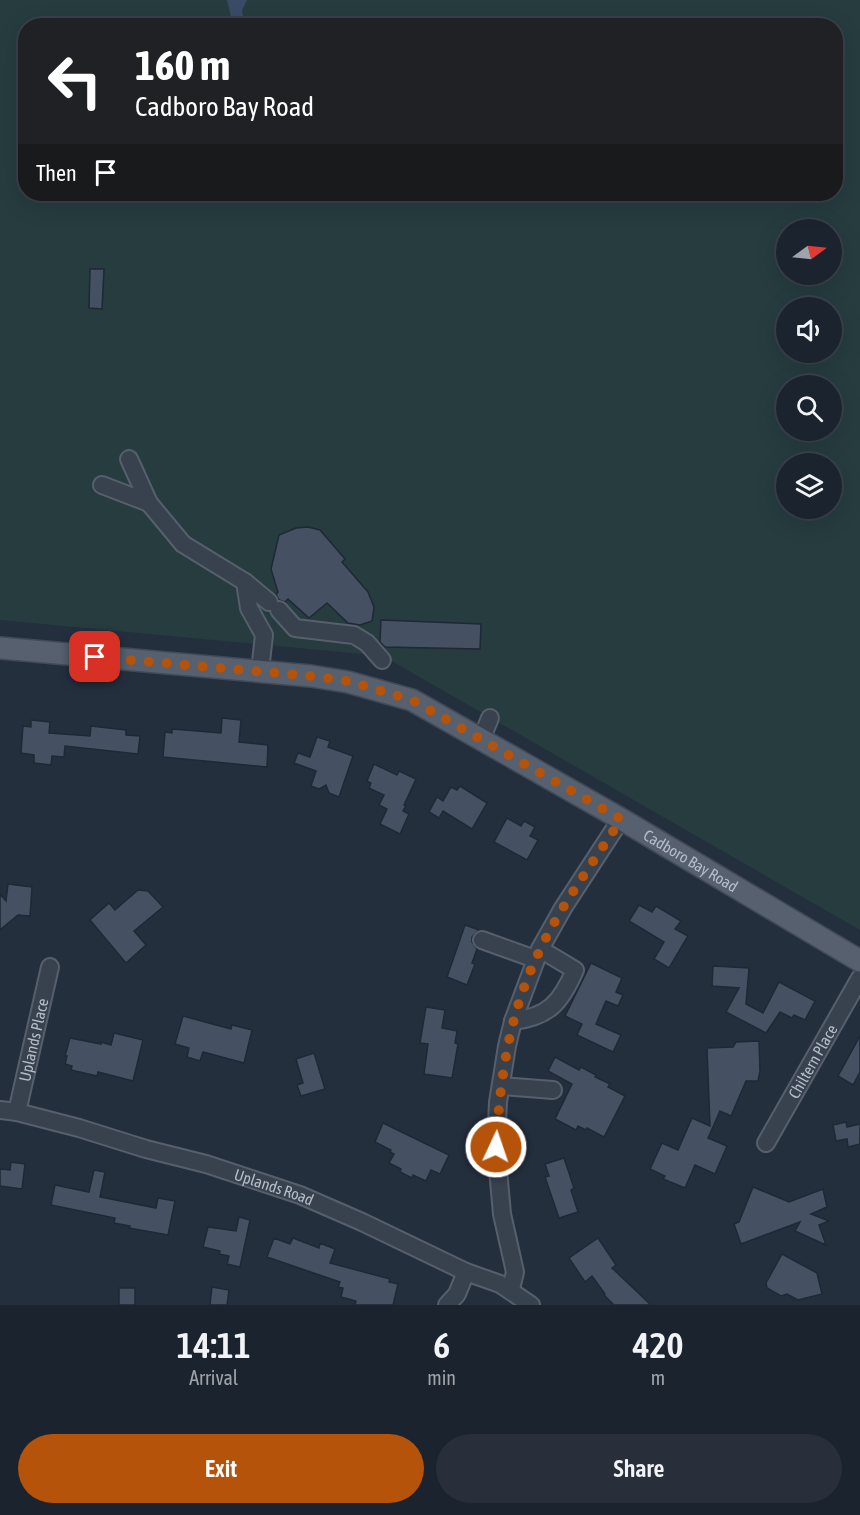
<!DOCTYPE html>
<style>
body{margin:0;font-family:"Asap Condensed",sans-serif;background:#282f3a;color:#f1f3f6;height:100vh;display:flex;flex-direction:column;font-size:22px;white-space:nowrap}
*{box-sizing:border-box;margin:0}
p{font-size:20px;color:#a0a4aa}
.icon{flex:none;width:33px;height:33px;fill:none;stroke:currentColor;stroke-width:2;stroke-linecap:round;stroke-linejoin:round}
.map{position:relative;height:1305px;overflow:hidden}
.sheet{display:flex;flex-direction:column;background:#1b232e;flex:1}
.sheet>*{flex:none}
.guide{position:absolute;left:18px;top:18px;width:825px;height:183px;border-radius:24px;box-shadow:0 6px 24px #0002,0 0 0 2px #39404a;background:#202124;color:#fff;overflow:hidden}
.needle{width:39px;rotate:75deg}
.fabs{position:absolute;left:776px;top:219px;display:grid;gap:12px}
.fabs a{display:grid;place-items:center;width:66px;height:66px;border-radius:50%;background:#1b232e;box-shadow:0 6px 24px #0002,0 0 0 2px #39404a;font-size:30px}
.pin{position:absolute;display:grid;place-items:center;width:51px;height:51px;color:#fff;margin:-26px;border-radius:12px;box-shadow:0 3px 9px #0006}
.me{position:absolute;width:66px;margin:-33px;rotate:3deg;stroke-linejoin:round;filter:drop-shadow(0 0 4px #0008)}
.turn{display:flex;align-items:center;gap:21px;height:126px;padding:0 18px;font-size:27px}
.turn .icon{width:78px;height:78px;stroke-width:2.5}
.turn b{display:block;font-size:42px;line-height:51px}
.then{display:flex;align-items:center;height:57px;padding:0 18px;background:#0003;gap:12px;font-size:22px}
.eta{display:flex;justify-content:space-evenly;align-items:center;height:102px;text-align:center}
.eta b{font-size:36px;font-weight:600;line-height:42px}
.cta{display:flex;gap:12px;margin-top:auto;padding:12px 18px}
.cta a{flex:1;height:69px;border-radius:36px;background:#b45309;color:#fff;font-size:24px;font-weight:600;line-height:69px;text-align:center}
.cta a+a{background:#282f3a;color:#f1f3f6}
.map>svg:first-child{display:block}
.green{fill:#263c3f;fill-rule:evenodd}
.water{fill:#394c67}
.building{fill:#455162;stroke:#1f2835;stroke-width:1.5}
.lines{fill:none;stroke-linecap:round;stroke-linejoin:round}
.minor-casing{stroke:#565f6c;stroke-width:20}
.major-casing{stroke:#414a57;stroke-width:24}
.minor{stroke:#38414e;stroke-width:16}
.major{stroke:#56606e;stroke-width:21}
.route{stroke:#b45309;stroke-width:10;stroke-dasharray:0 18}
.labels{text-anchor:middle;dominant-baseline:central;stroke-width:4.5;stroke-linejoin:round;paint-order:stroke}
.street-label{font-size:16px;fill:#b4bcc9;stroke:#1d2633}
</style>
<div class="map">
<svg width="860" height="1305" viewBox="0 0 860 1305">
<rect width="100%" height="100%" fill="#242f3e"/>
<!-- green -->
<path class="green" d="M0 0H860V930L383 656 0 620ZM26 26H836V194H26ZM786 230H831V274H786ZM786 308H831V352H786ZM786 386H831V430H786ZM786 464H831V508H786Z"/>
<!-- water -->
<path class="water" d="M227 0H247L242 10 244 23 248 25H233Z"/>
<!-- building -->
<g class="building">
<path d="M90 269H104L102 309 89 308Z"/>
<path d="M308 527 320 530 345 559 342 562 368 592 374 607 372 621 360 625 348 623 327 603 309 618 288 599 285 602 279 600 276 594 278 592 271 569 279 535 296 528Z"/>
<path d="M381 620 481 624 480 649 385 647 380 642Z"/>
<path d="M222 718 241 720 239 742 268 745 267 767 163 757 165 732 172 733V729L221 733Z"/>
<path d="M31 720 50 722 49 733 90 736 91 726 126 730V735L140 736 138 754 65 746 64 757 52 756 51 765 34 763V755L21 753 23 726 31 727Z"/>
<path d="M317 737 330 741 328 747 353 756 339 797 329 793 326 785 319 789 311 786 316 771 294 763 298 753 310 757Z"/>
<path d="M374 764 397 775 399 771 416 779 404 805 406 806 403 811 409 814 400 834 380 824 387 809 379 805 384 795 369 788 371 783 367 781Z"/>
<path d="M460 786 487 803 472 829 443 811 439 818 429 812 437 797 443 801 451 787 457 790Z"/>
<path d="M507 818 521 826 524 821 535 827 530 836 538 840 527 860 494 842Z"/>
<path d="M8 884 32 887 30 916 18 915 0 930V894L6 901Z"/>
<path d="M138 890 148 891 163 907 134 931 146 945 126 963 90 920 109 903 115 910Z"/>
<path d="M639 905 652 912 656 906 681 921 675 929 688 936 669 968 654 959 664 942 629 921Z"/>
<path d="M465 925 479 930 472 937V942L477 949 472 963 475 964 467 985 447 977Z"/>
<path d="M591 963 622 978 616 992 623 995 618 1006 606 1001 596 1024 621 1035 613 1052 577 1035 582 1024 565 1016Z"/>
<path d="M713 966 749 968 746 1004 763 1013 779 982 815 1001 805 1020 794 1015 792 1018 780 1012 766 1033 726 1012 739 988 712 986Z"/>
<path d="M426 1007 445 1010 442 1028 457 1031 455 1043 458 1044 452 1078 424 1074 428 1044 420 1043Z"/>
<path d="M183 1016 231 1029 232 1025 252 1030 244 1063 203 1052 200 1061 187 1057 189 1048 175 1044Z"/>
<path d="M114 1033 143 1040 133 1081 98 1072 97 1076 71 1070 72 1066 65 1064 67 1056H65L70 1038 101 1044V1042L111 1045Z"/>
<path d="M860 1036V1072L853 1085 838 1076Z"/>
<path d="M759 1041 760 1071 758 1081H746L731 1116 720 1111 708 1138 727 1146 715 1174 695 1165 685 1188 663 1179 665 1176 650 1169 662 1143 678 1150 692 1118 710 1126 707 1048 733 1047 736 1042Z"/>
<path d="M314 1053 325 1089 301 1096 297 1085 303 1083 296 1059Z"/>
<path d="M555 1057 579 1070 581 1067 596 1075 595 1077 610 1084 608 1087 625 1096 604 1137 587 1128 586 1130 578 1126 576 1130 555 1119 572 1084 548 1071Z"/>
<path d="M846 1122 847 1127 860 1124V1144L848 1147 847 1139 836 1141 833 1125Z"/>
<path d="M383 1123 449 1155 440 1174 431 1170 426 1181 413 1175 412 1178 400 1172 401 1169 389 1163 394 1154 390 1152 391 1150 375 1142Z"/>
<path d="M564 1158 574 1188 571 1190 578 1212 559 1218 545 1177 549 1176 545 1164Z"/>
<path d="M11 1162 25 1164 22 1189 0 1186V1169L10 1170Z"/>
<path d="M94 1170 105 1172 100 1197 156 1208 158 1198 175 1201 168 1235 129 1228 130 1226 114 1223 115 1218 51 1205 55 1185 89 1192Z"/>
<path d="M753 1187 789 1202 823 1189 827 1207 811 1214 829 1221 819 1225 826 1245 795 1231 800 1222 741 1244 734 1224 739 1222Z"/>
<path d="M239 1217 250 1220 240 1267 227 1264 229 1256 219 1254 220 1251 203 1247 208 1227 236 1231Z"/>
<path d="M274 1238 290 1244 293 1238 319 1248 320 1243 335 1249 330 1263 390 1279 389 1282 398 1284 393 1305H355L356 1301 341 1297 343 1288 338 1287 340 1282 267 1257Z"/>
<path d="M598 1238 616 1265 612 1268 651 1305H614L604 1295 605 1294 592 1276 585 1282 569 1258Z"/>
<path d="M782 1254 817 1273 822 1294 798 1300 787 1294 781 1296 767 1288 766 1283Z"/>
<path d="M212 1287 229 1290 227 1305H210Z"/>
<rect x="119" y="1288" width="16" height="17"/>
</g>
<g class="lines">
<defs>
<g id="minor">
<path d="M129 459 149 503 183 544 245 582 249 608 264 635 260 671"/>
<path d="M102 485 149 503"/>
<path d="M245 582 269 602"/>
<path d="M279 610 295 628 354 635 367 643 382 660"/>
<path d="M481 740 490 718"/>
<path d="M482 940 535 959"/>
<path d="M513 1021C549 1017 561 1002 575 970L540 949"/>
<path d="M501 1086 553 1090"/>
<path id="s1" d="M0 1110 17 1112 79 1128 146 1149 206 1164 300 1195 362 1222 466 1272 500 1284 531 1305"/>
<path id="s2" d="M17 1112 50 967"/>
<path id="s3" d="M766 1143 860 978"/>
<path d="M511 1289 515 1272 502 1214 496 1147 498 1102 507 1046 513 1021 540 949 563 908 621 819"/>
<path d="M447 1305 457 1294 466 1272"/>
</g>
<g id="major">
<path id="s4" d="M0 648 311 676 348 682 412 700 621 819 860 961"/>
</g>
</defs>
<!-- minor casing -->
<use href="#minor" class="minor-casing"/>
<!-- major casing -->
<use href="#major" class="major-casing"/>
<!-- minor -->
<use href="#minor" class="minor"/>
<!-- major -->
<use href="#major" class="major"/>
</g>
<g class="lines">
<!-- route -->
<path class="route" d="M95 657 311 676 348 681 412 700 621 819C593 863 561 905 539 952 509 1013 500 1079 496 1147"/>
</g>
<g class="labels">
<!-- street labels -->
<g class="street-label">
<text stroke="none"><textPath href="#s4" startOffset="738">Cadboro Bay Road</textPath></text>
<text stroke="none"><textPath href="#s2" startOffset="74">Uplands Place</textPath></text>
<text stroke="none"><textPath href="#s3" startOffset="94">Chiltern Place</textPath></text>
<text stroke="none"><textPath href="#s1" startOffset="285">Uplands Road</textPath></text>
</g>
</g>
</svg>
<div class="fabs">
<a><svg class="needle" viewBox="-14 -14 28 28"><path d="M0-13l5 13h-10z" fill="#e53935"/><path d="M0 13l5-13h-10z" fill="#a0a4aa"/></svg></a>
<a><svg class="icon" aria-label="sound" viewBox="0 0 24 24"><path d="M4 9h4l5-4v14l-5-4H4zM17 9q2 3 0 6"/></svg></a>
<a><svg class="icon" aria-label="search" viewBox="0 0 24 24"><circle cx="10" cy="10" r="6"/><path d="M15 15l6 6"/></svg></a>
<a><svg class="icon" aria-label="layers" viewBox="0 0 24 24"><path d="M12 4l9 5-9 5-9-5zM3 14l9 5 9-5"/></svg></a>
</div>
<div class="pin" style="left:95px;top:657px;background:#d93025"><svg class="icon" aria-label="arrive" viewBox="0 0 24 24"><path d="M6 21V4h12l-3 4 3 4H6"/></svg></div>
<svg class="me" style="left:496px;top:1147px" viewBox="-20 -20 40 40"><circle r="17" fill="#b45309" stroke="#fff" stroke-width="3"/><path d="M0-11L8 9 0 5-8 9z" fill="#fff"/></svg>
<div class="guide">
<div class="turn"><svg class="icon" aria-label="left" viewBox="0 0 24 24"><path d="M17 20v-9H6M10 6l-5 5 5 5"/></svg><div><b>160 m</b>Cadboro Bay Road</div></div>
<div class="then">Then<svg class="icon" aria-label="arrive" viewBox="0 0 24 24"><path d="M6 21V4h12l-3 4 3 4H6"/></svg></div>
</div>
</div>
<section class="sheet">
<div class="eta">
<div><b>14:11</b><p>Arrival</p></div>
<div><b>6</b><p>min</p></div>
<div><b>420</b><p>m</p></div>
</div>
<div class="cta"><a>Exit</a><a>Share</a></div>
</section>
